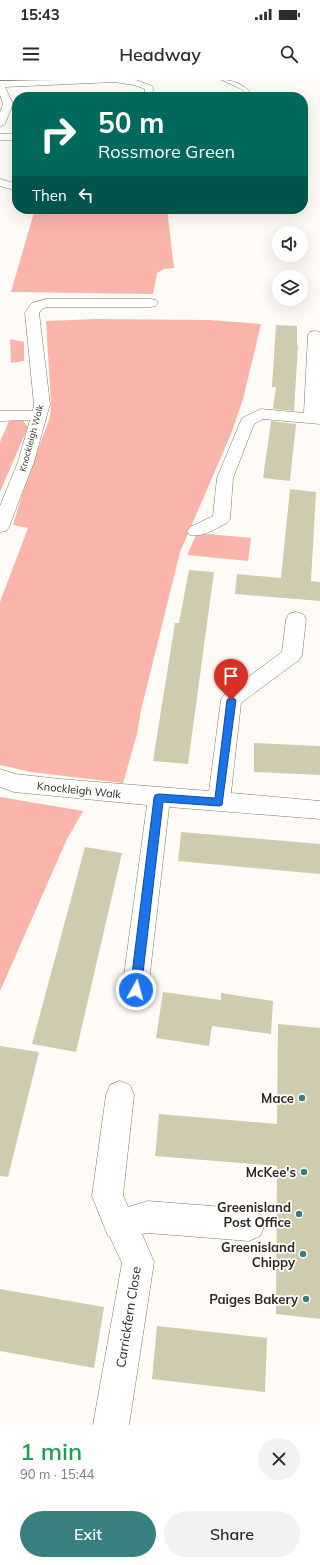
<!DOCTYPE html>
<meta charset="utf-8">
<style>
body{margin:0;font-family:Mulish,sans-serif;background:#f2f2f3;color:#2b2b33;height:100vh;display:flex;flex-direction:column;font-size:15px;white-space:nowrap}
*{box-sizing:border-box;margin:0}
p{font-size:13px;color:#7c7c81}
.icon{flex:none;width:22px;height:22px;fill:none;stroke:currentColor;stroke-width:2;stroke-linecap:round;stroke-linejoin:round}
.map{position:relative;height:1345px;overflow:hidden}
.details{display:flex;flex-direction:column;background:#fff;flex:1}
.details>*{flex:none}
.banner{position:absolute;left:12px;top:12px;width:296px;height:122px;border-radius:16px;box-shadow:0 4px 16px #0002;background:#00695c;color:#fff;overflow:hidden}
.fabs{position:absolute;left:272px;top:146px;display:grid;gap:8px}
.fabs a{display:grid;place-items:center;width:36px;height:36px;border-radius:50%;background:#fff;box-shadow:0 4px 16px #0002;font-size:20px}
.pin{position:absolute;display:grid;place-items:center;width:34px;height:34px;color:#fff;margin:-41px -17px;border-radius:50% 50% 50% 0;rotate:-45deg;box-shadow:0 0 4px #0007}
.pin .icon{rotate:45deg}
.me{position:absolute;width:44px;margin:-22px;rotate:7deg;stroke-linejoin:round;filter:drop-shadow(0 0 3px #0008)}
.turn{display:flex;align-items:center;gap:14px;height:84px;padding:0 20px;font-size:18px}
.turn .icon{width:52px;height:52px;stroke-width:2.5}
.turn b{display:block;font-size:28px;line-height:34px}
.then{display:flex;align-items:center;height:38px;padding:0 20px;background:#0003;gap:8px;font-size:15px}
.round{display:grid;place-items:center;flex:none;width:42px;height:42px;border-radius:21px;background:#f2f2f3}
.headline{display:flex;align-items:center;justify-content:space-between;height:68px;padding:0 20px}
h1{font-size:24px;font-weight:600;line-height:30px;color:#1e9e55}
.primary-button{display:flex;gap:8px;margin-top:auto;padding:8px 20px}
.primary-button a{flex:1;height:46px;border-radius:24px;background:#37807f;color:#fff;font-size:16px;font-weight:600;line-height:46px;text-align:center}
.primary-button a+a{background:#f2f2f3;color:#2b2b33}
.status{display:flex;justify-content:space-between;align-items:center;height:28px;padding:0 20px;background:#fff;direction:ltr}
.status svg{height:11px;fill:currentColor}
header{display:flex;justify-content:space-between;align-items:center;height:52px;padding:0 20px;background:#fff;font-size:18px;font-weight:600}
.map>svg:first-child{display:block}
.green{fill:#fbb4a9}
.building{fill:#cfcbaf}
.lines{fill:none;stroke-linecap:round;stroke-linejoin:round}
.service-casing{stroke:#877761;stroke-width:1}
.minor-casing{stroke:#877761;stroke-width:1}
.service{fill:#fff;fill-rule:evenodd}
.minor{fill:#fff;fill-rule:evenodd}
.route{fill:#1a73e8;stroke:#114b97}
.poi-dot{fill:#37807f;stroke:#fff;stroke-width:1.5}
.labels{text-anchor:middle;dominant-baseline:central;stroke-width:3.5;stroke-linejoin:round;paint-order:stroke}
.far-street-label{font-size:9px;fill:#2e281e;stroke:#fff}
.street-label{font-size:11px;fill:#2e281e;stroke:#fff}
.near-poi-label{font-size:13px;font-weight:bold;fill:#2e281e;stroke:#fff;text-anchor:end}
.near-street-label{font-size:13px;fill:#2e281e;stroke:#fff}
</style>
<div class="status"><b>15:43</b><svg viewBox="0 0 49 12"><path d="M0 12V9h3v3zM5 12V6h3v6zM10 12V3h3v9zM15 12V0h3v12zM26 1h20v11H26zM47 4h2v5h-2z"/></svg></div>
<header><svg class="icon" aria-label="menu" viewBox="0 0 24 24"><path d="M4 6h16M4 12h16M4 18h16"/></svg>Headway<svg class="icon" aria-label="search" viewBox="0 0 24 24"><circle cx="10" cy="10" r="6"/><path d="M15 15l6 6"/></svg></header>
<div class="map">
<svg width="320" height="1345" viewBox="0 0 320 1345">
<rect width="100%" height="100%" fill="#fefbf6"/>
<!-- green -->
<g class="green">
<path d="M35 129H167L174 188 164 189 157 193 153 214 11 212Z"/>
<path d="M97 239 209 240 261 244 243 319 231 354 180 472 141 630 137 654 123 703 31 692 0 685V522L28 448 13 445 25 405 50 337 51 323 46 241Z"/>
<path d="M10 259 24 262V281L11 283Z"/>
<path d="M9 341H23L28 347 0 412V362Z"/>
<path d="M197 453 251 458 248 481 187 475Z"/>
<path d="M0 717 83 731 67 759 0 911Z"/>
</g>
<!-- building -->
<g class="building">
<path d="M276 245 297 246V265H298L294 331 273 329 276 307H272Z"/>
<path d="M271 341 296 344 290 401 263 398Z"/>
<path d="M290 409 316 412 311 501 320 502V521L235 514 237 494 281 498Z"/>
<path d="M189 490 214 492 188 684 153 681 175 543H179Z"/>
<path d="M254 663 320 666V695L254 692Z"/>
<path d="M181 752 320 764V794L178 781Z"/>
<path d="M85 767 122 773 76 972 32 964Z"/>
<path d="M163 912 221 920V913L273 921 271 954 212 946 209 966 156 958Z"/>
<path d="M278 944 320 948V1239L276 1234 277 1086 155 1076 159 1034 277 1044Z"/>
<path d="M0 966 39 972 8 1097 0 1096Z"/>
<path d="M0 1209 104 1227 94 1288 0 1271Z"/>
<path d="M157 1246 267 1258 265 1312 152 1299Z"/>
</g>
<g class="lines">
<defs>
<path id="service" d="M222 0C236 0 246 6 254 17H248L243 10Z"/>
<g id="minor">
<path d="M60 0H136L152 6 153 8 152 17H144L145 9 134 5 114 2 5 7 13 24 5 44 0 47V32L3 24 0 15V1Z"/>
<rect x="0" y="54" width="17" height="6"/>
<path d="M0 99 17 104V111L0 106Z"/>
<path d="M46 219H151L156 220 158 223 156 226 151 227H47L42 229 39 233 50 324 34 382 9 447 6 451 0 452V426L18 382 30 340 0 341V331H33L34 324 25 233 32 223Z"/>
<path d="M315 251 320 252V344L263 339 254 344 233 398 230 439 227 443C216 448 203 458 190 455L187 451 190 447 213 436 217 398 242 338 261 329 304 333 308 255 310 252Z"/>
<path d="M296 532 303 534 306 539 302 575 299 580 241 623 231 713 320 721V739L169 727 148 910 144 919 135 923 126 919 122 910 147 725 14 712 0 707V689L15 694 60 699 209 711 221 620 224 615 282 572 286 539 289 534Z"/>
<path d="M120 1001 130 1005 134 1015 123 1115 128 1127 148 1121 249 1129 260 1134 265 1145 260 1156 249 1161 148 1153 142 1154 154 1182 129 1345H93L122 1183 110 1157 108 1156 92 1116 106 1015 110 1005Z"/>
</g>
</defs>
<!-- service casing -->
<use href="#service" class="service-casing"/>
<!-- minor casing -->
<use href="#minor" class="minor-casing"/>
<!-- service -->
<use href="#service" class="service"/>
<!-- minor -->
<use href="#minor" class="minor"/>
</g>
<!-- route -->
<path class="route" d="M231 616 236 620 222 725 219 726 163 722 141 910 139 913 136 915 132 913 130 910 154 718 155 715 159 714 215 718 227 620Z"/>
<!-- markers -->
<g class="poi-dot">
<circle cx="302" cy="1018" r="4"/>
<circle cx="304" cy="1092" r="4"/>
<circle cx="299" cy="1134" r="4"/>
<circle cx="303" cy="1174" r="4"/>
<circle cx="306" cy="1219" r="4"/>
</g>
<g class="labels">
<!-- far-street labels -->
<g class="far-street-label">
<text transform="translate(31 358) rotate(-75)">Knockleigh Walk</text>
</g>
<!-- street labels -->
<g class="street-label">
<text transform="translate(79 710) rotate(6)">Knockleigh Walk</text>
</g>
<!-- near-poi labels -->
<g class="near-poi-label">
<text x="294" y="1018">Mace</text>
<text x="296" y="1092">McKee's</text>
<text x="291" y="1127">Greenisland<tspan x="291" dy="15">Post Office</tspan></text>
<text x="295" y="1167">Greenisland<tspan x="295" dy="15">Chippy</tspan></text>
<text x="298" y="1219">Paiges Bakery</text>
</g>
<!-- near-street labels -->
<g class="near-street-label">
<text transform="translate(128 1237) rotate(-81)">Carrickfern Close</text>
</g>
</g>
</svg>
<div class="fabs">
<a><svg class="icon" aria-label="sound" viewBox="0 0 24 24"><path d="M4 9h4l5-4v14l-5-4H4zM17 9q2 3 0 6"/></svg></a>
<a><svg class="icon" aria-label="layers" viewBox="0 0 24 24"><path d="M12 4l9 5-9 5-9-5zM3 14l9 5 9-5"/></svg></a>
</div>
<div class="pin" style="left:231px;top:620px;background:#d93025"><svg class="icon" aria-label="arrive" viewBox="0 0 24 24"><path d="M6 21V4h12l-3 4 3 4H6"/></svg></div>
<svg class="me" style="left:136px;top:910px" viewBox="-20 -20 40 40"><circle r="17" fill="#1a73e8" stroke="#fff" stroke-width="3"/><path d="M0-11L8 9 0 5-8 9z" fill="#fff"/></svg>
<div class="banner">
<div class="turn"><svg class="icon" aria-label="right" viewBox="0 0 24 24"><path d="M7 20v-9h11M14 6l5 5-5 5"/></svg><div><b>50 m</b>Rossmore Green</div></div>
<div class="then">Then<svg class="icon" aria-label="left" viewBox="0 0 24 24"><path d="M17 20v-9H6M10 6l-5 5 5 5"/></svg></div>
</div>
</div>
<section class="details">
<div class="headline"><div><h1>1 min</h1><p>90 m · 15:44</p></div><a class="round"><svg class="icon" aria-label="close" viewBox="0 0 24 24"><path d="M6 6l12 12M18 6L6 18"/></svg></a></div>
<div class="primary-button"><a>Exit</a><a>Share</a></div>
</section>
